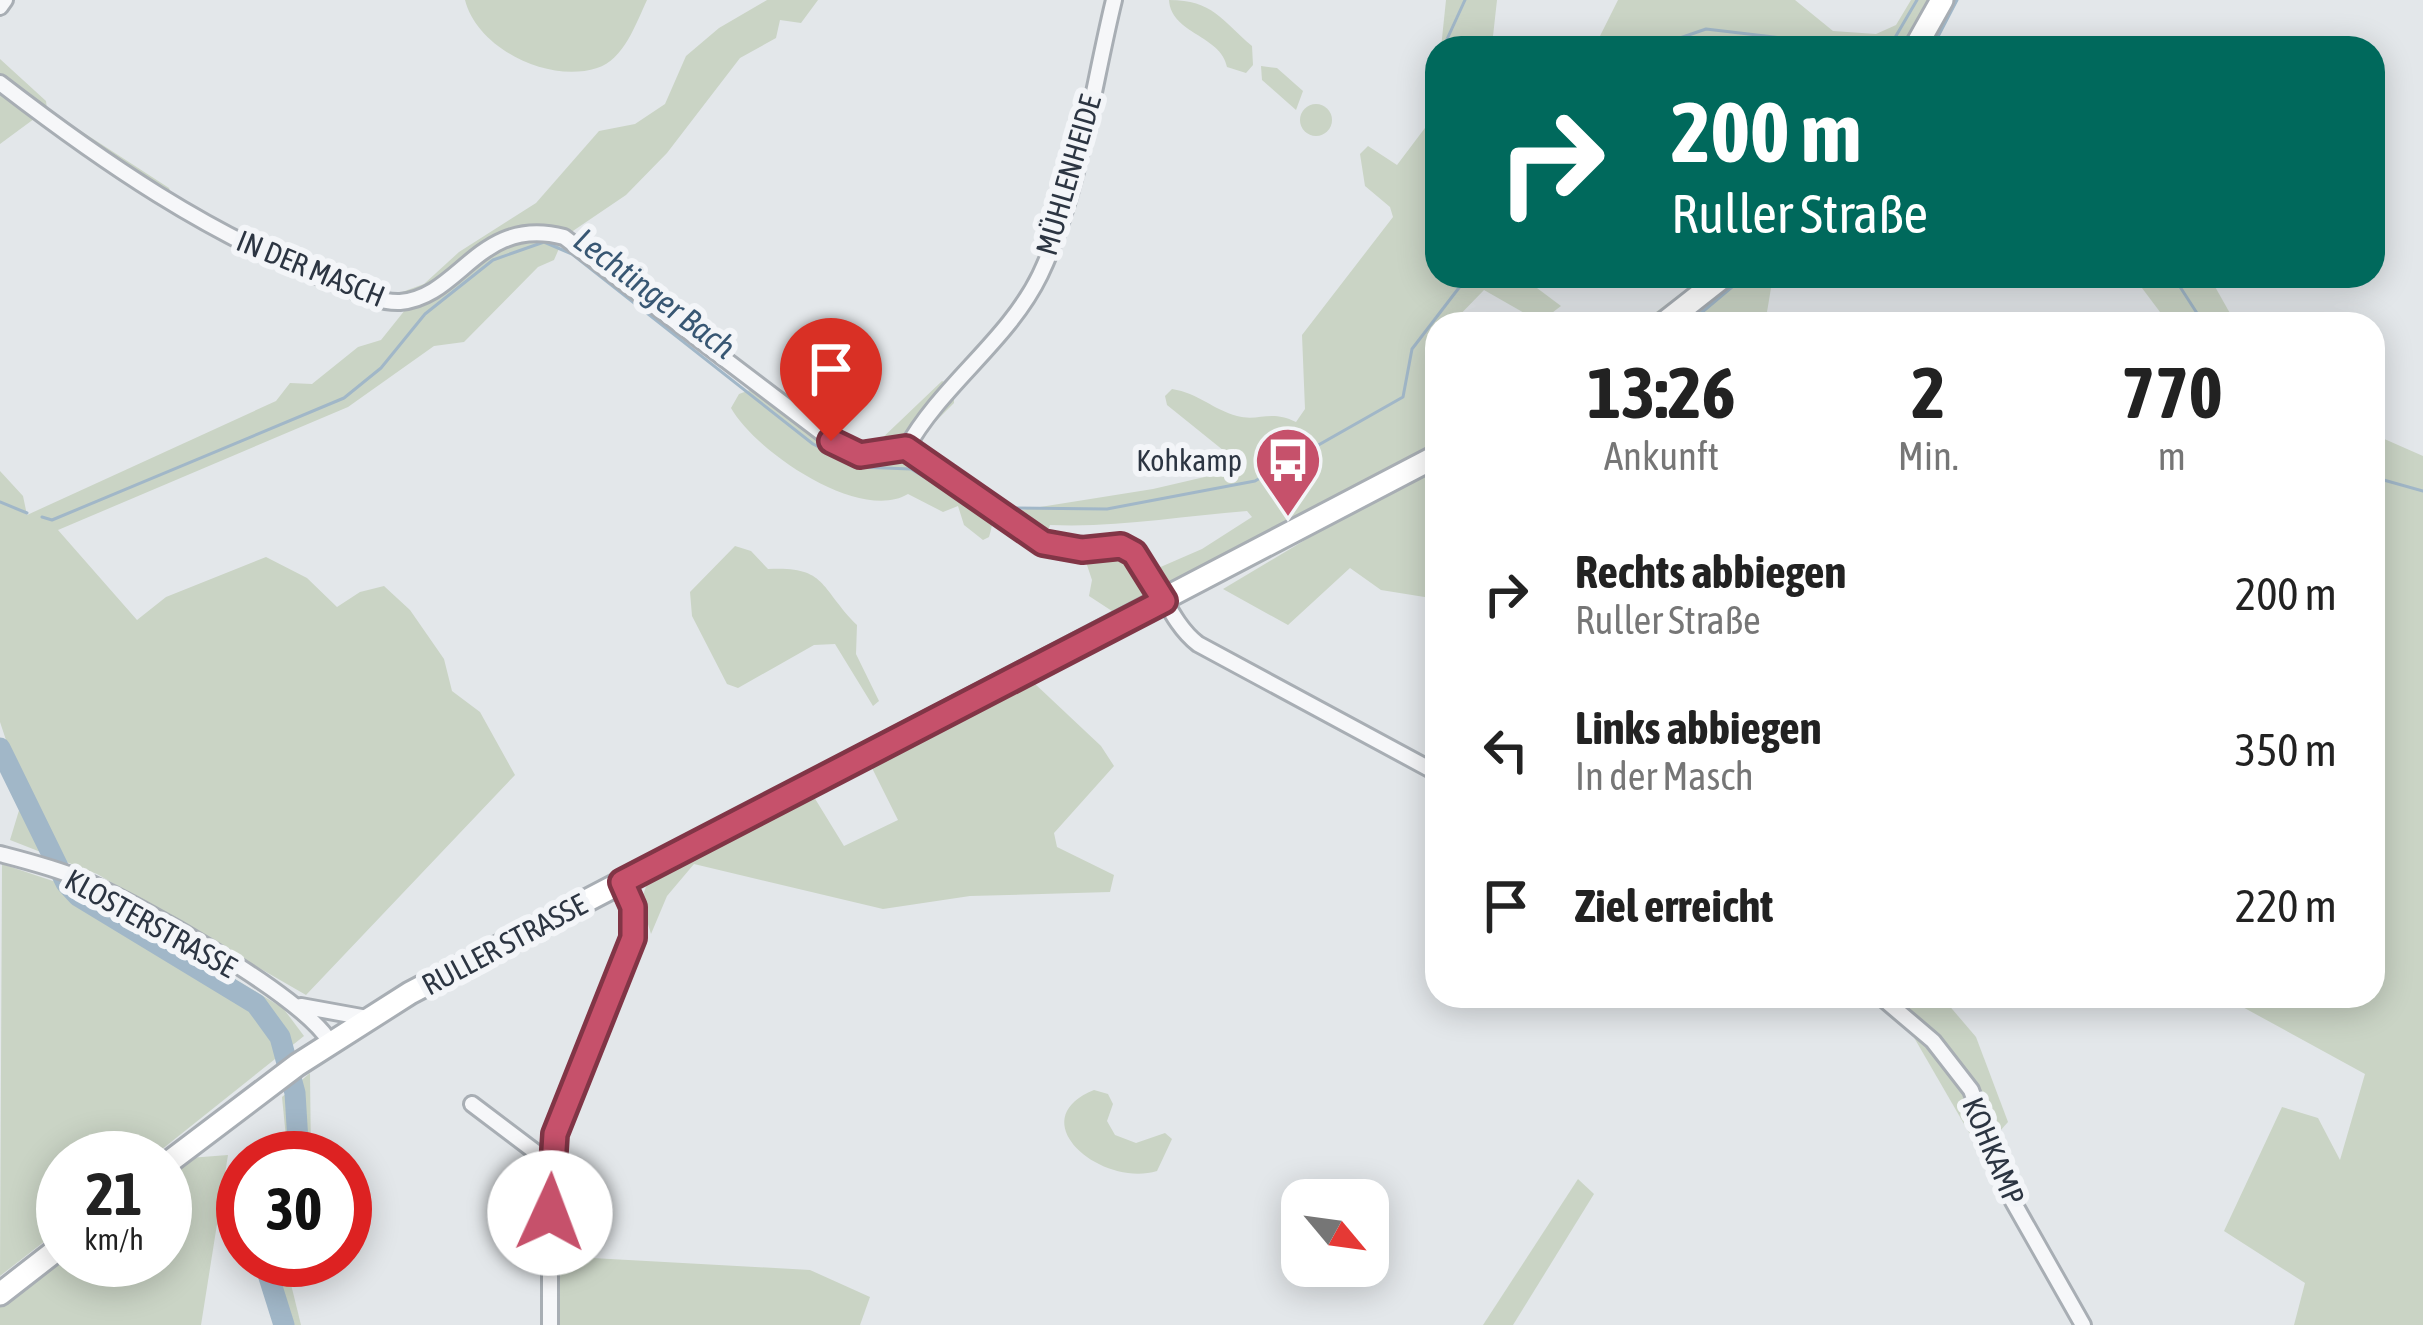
<!DOCTYPE html>
<html lang="de">
<meta charset="utf-8">
<style>
body{margin:0;font-family:"Asap Condensed",sans-serif;background:#f6f6f6;color:#222;height:100vh;display:flex;flex-direction:column;font-size:45px;white-space:nowrap}
*{box-sizing:border-box;margin:0}
p{font-size:39px;color:#767676}
.icon{flex:none;width:66px;height:66px;fill:none;stroke:currentColor;stroke-width:2;stroke-linecap:round;stroke-linejoin:round}
.map{position:relative;flex:1;overflow:hidden}
.sheet{position:absolute;left:1425px;top:312px;width:960px;height:696px;display:flex;flex-direction:column;background:#fff;border-radius:36px;box-shadow:0 6px 30px #0003}
.sheet>*{flex:none}
.hud{position:absolute;left:1425px;top:36px;width:960px;height:252px;border-radius:36px;box-shadow:0 6px 30px #0003;background:#00695c;color:#fff;overflow:hidden}
.needle{width:78px;rotate:119deg}
.buttons{position:absolute;left:1281px;top:1179px;display:grid;gap:24px}
.buttons a{display:grid;place-items:center;width:108px;height:108px;border-radius:24px;background:#fff;box-shadow:0 6px 30px #0003;font-size:60px}
.speed{position:absolute;left:36px;top:1131px;display:flex;gap:24px;font-size:60px;font-weight:700;text-align:center}
.speed>*{display:grid;place-content:center;width:156px;height:156px;border-radius:50%;background:#fff;box-shadow:0 6px 30px #0003;line-height:1}
.speed small{font-size:30px;font-weight:400}
.speed .limit{border:18px solid #d22;background:#fff;color:#111}
.pin{position:absolute;display:grid;place-items:center;width:102px;height:102px;color:#fff;margin:-123px -51px;border-radius:50% 50% 50% 0;rotate:-45deg;box-shadow:0 0 12px #0007}
.pin .icon{rotate:45deg}
.me{position:absolute;width:132px;margin:-66px;rotate:2deg;stroke-linejoin:round;filter:drop-shadow(0 0 9px #0008)}
.turn{display:flex;align-items:center;gap:42px;height:252px;padding:0 48px;font-size:54px}
.turn .icon{width:156px;height:156px;stroke-width:2.5}
.turn b{display:block;font-size:84px;line-height:102px}
.eta{display:flex;justify-content:space-evenly;align-items:center;height:204px;text-align:center}
.eta b{font-size:72px;font-weight:700;line-height:84px}
ul{padding:0;list-style:none}
li{display:flex;align-items:center;gap:36px;height:156px;padding:0 48px}
li div{flex:1}
li b{display:block;font-size:45px}
li em{font-style:normal}
.map>svg:first-child{display:block}
.green{fill:#cad4c5}
.lines{fill:none;stroke-linecap:round;stroke-linejoin:round}
.stream{stroke:#a1b7c8;stroke-width:3}
.river{stroke:#a1b7c8;stroke-width:21}
.street-casing{stroke:#a8aeb4;stroke-width:20}
.secondary-casing{stroke:#a8aeb4;stroke-width:27}
.street{stroke:#f6f7f9;stroke-width:14}
.secondary{stroke:#fff;stroke-width:21}
.route-casing{stroke:#813546;stroke-width:30}
.route{stroke:#c6516b;stroke-width:21}
.labels{text-anchor:middle;dominant-baseline:central;stroke-width:12;stroke-linejoin:round;paint-order:stroke}
.street-label{font-size:30px;fill:#2c3542;stroke:#f3f5f8}
.poi-label{font-size:30px;fill:#2c3542;stroke:#f3f5f8;text-anchor:end}
.water-label{font-size:33px;font-style:italic;fill:#385773;stroke:#f3f5f8}
</style>
<div class="map">
<svg width="2423" height="1325" viewBox="0 0 2423 1325">
<rect width="100%" height="100%" fill="#e3e7ea"/>
<!-- green -->
<g class="green">
<path d="M465 0H647C636 23 624 60 597 68 548 84 477 48 465 0Z"/>
<path d="M767 0H818L801 23 780 20 776 38 740 58 667 153 626 195 564 237 554 260 538 267 464 342 434 346 348 407 58 530 137 620 166 597 266 557 307 578 337 607 360 592 384 586 410 610 444 659 452 691 480 712 515 775 306 995 97 874 10 840 24 794 0 722V471L23 496 27 515 276 401 290 383 312 384 358 347 381 340 413 300 394 295 424 284 459 252 536 203 599 131 635 124 665 104 686 56 719 28Z"/>
<path d="M1169 0C1213 0 1221 20 1252 46L1253 65 1246 73 1227 67C1221 35 1171 34 1169 0Z"/>
<path d="M1446 0H1497L1493 36 1514 48H1441Z"/>
<path d="M1618 0H1795L1833 31 1876 34 1896 25 1911 0H1957L1932 48 1717 43 1594 48Z"/>
<path d="M0 59 46 101 47 109 169 188 177 207 42 113 0 144Z"/>
<path d="M1261 66 1277 68 1303 91 1296 110 1262 80Z"/>
<circle cx="1316" cy="120" r="16"/>
<path d="M1437 112V276H1541L1537 288 1561 306 1540 322 1484 290 1451 324H1437V445L1115 613 1089 596 1092 580 1082 550 1121 546 1149 572 1202 549 1252 517 1247 511C1180 516 1116 528 1050 525L1043 543C1024 546 1011 541 1003 522L1015 511 1153 489 1226 472 1239 463 1167 405 1165 396 1172 389C1198 393 1214 410 1237 416 1259 422 1270 409 1296 422L1305 409 1302 335 1393 217 1390 207 1365 186 1360 154 1368 146 1397 165Z"/>
<path d="M1704 276H1773L1765 324H1640Z"/>
<path d="M2133 276H2209L2236 324H2169Z"/>
<path d="M942 381 954 386V403L932 425 920 422 906 449 921 459 931 453C969 470 1004 492 989 537L983 540 964 525 958 506 943 512 908 494C860 523 755 451 731 408L739 394 766 384 854 441 876 444Z"/>
<path d="M2373 434 2423 456V1325H2294L2305 1283 2224 1231 2282 1107 2318 1118 2340 1160 2365 1074 2239 1005 2233 996H2373Z"/>
<path d="M1437 461V599L1381 590 1350 568 1288 625 1223 589Z"/>
<path d="M735 546 751 551 768 569C827 566 819 587 857 625L856 654 879 701 873 706 835 644 814 645 738 688 727 684 692 616 690 592Z"/>
<path d="M1033 682 1101 746 1114 766 1054 833 1057 847 1114 875 1110 892 970 896 883 909 694 864 667 896 651 934 641 901 648 881 814 797 844 846 898 820 871 766Z"/>
<path d="M2 864 95 895 283 1008 304 1036 151 1158H63V1227L0 1276Z"/>
<path d="M1890 996H1941L1976 1037 2008 1122 1990 1142 1971 1136Z"/>
<path d="M310 1073 311 1158H288L282 1097Z"/>
<path d="M1094 1090 1108 1094 1113 1104 1107 1121 1115 1135 1136 1143 1165 1133 1172 1139 1157 1171C1101 1188 1020 1120 1094 1090Z"/>
<path d="M228 1155 201 1325H0V1305L63 1256 165 1260V1177L189 1158Z"/>
<path d="M1578 1179 1594 1194 1513 1325H1483Z"/>
<path d="M556 1256 810 1270 870 1297 860 1325H557Z"/>
<path d="M270 1260H285L301 1325H284L268 1274Z"/>
</g>
<g class="lines">
<!-- stream -->
<g class="stream">
<path d="M1443 48 1465 0"/>
<path d="M1651 48 1706 29 1865 48"/>
<path d="M1873 48 1893 41 1917 0"/>
<path d="M1932 48 1957 0"/>
<path d="M2173 276 2204 324"/>
<path d="M1688 324 1745 276"/>
<path d="M2373 477 2423 491"/>
<path d="M0 502 27 513"/>
<path d="M1007 508 1107 509 1255 481 1403 397 1412 349 1468 276"/>
<path d="M42 517 52 520 344 398 381 368 425 314 493 260 544 242 572 254 813 444 858 467 911 469 992 518"/>
</g>
<!-- river -->
<g class="river">
<path d="M0 748 66 883 78 896 256 1004 280 1037 295 1093 299 1158"/>
<path d="M273 1260 268 1274 284 1325"/>
</g>
<defs>
<g id="street">
<path d="M0 7 5 0"/>
<path d="M0 83C101 161 210 236 330 281 351 289 376 303 400 302 461 297 479 215 564 237L843 449 860 455 906 449 1043 543 1082 550 1121 546C1159 568 1164 618 1198 644L1437 773"/>
<path d="M906 449C941 385 1008 341 1040 275 1080 191 1092 90 1114 0"/>
<path d="M0 854C27 861 55 868 81 879 136 903 301 994 330 1042"/>
<path d="M1880 996 1933 1041 1971 1090 2011 1198 2083 1325"/>
<path d="M301 1006 367 1018"/>
<path d="M472 1104 550 1163"/>
<path d="M550 1325V1163L563 1109 633 938V907L622 882"/>
</g>
<g id="secondary">
<path d="M1915 48 1942 0"/>
<path d="M1663 324 1724 276"/>
<path d="M165 1165 297 1065 410 993 1437 456"/>
<path d="M0 1294 63 1245"/>
</g>
</defs>
<!-- street casing -->
<use href="#street" class="street-casing"/>
<!-- secondary casing -->
<use href="#secondary" class="secondary-casing"/>
<!-- street -->
<use href="#street" class="street"/>
<!-- secondary -->
<use href="#secondary" class="secondary"/>
</g>
<g class="lines">
<defs>
<path id="route" d="M550 1213 555 1134 633 938V907L622 882 1164 601 1134 553 1121 546 1082 550 1043 543 906 448 860 455 831 441"/>
</defs>
<!-- route casing -->
<use href="#route" class="route-casing"/>
<!-- route -->
<use href="#route" class="route"/>
</g>
<!-- icons -->
<defs>
<symbol id="bus-pin" viewBox="-11 -11 22 30"><path d="M0 17L-7.5 6A9.5 9.5 0 1 1 7.5 6Z" fill="#c6516b" stroke="#f3f5f8"/><path d="M-5-6H5V4H4V6H2V4H-2V6H-4V4H-5ZM-3.5-4V0h7V-4ZM-3.5 1.2v1.5H-2V1.2ZM2 1.2v1.5H3.5V1.2Z" fill="#fff"/></symbol>
</defs>
<g fill-rule="evenodd">
<use href="#bus-pin" x="1250" y="422" width="76" height="104"/>
</g>
<g class="labels">
<!-- street labels -->
<g class="street-label">
<text transform="translate(1068 175) rotate(-74)">MÜHLENHEIDE</text>
<text transform="translate(311 268) rotate(22)">IN DER MASCH</text>
<text transform="translate(151 923) rotate(29)">KLOSTERSTRASSE</text>
<text transform="translate(504 944) rotate(-28)">RULLER STRASSE</text>
<text transform="translate(1994 1151) rotate(67)">KOHKAMP</text>
</g>
<!-- poi labels -->
<g class="poi-label">
<text x="1242" y="460">Kohkamp</text>
</g>
<!-- water labels -->
<g class="water-label">
<text transform="translate(655 293) rotate(37)">Lechtinger Bach</text>
</g>
</g>
</svg>
<div class="buttons">
<a><svg class="needle" viewBox="-14 -14 28 28"><path d="M0-13l5 13h-10z" fill="#e53935"/><path d="M0 13l5-13h-10z" fill="#767676"/></svg></a>
</div>
<div class="speed"><div>21<small>km/h</small></div><div class="limit">30</div></div>
<div class="pin" style="left:831px;top:441px;background:#d93025"><svg class="icon" aria-label="arrive" viewBox="0 0 24 24"><path d="M6 21V4h12l-3 4 3 4H6"/></svg></div>
<svg class="me" style="left:550px;top:1213px" viewBox="-20 -20 40 40"><circle r="19" fill="#fff"/><path d="M0-13L10 11 0 6-10 11z" fill="#c6516b"/></svg>
<div class="hud">
<div class="turn"><svg class="icon" aria-label="right" viewBox="0 0 24 24"><path d="M7 20v-9h11M14 6l5 5-5 5"/></svg><div><b>200 m</b>Ruller Straße</div></div>
</div>
<section class="sheet">
<div class="eta">
<div><b>13:26</b><p>Ankunft</p></div>
<div><b>2</b><p>Min.</p></div>
<div><b>770</b><p>m</p></div>
</div>
<ul>
<li><svg class="icon" aria-label="right" viewBox="0 0 24 24"><path d="M7 20v-9h11M14 6l5 5-5 5"/></svg><div><b>Rechts abbiegen</b><p>Ruller Straße</p></div><em>200 m</em></li>
<li><svg class="icon" aria-label="left" viewBox="0 0 24 24"><path d="M17 20v-9H6M10 6l-5 5 5 5"/></svg><div><b>Links abbiegen</b><p>In der Masch</p></div><em>350 m</em></li>
<li><svg class="icon" aria-label="arrive" viewBox="0 0 24 24"><path d="M6 21V4h12l-3 4 3 4H6"/></svg><div><b>Ziel erreicht</b></div><em>220 m</em></li>
</ul>
</section>
</div>
